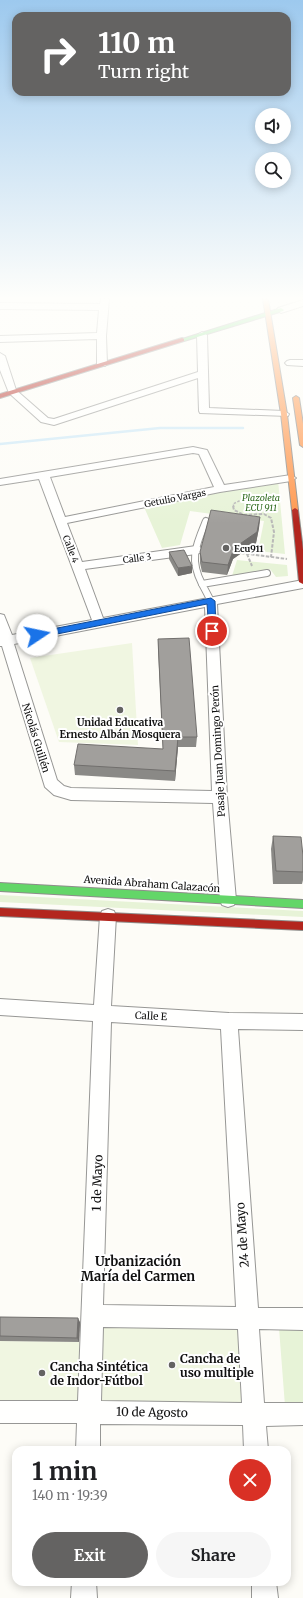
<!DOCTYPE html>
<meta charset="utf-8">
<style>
body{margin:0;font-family:Merriweather,serif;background:#f6f6f6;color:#202124;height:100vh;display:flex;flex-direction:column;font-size:15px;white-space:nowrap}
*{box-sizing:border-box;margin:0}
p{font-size:13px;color:#757577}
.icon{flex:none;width:22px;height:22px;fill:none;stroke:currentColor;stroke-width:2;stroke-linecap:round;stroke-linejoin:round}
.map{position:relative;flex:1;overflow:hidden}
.sheet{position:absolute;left:12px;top:1446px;width:279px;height:140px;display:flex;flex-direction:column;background:#fff;border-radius:12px;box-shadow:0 2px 10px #0003}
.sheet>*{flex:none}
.hud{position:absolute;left:12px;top:12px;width:279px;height:84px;border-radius:12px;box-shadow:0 2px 10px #0003;background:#646362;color:#fff;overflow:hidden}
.fabs{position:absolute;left:255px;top:108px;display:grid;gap:8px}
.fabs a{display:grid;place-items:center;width:36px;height:36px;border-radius:50%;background:#fff;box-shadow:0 2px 10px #0003;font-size:20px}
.pin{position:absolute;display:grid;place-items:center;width:34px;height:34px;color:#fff;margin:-17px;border:2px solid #fff;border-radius:50%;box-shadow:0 1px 4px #0007}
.me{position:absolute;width:44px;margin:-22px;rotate:79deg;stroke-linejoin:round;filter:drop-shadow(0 0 3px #0008)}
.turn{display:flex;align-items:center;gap:14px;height:84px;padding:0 20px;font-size:18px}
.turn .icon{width:52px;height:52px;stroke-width:2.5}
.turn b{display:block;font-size:28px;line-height:34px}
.round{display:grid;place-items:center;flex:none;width:42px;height:42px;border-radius:21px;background:#f6f6f6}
.head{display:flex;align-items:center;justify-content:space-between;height:68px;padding:0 20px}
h1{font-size:24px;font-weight:700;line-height:30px}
.cta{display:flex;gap:8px;margin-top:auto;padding:8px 20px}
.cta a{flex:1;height:46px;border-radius:24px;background:#646362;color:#fff;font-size:16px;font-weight:700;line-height:46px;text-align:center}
.cta a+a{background:#f6f6f6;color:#202124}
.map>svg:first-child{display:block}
.green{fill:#e7f3d7}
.pitch{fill:#f0f6e1}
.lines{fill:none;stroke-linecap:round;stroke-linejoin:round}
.stream{stroke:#cde8f7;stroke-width:2.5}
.lane-casing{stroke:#979795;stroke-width:8}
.street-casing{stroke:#979795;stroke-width:2}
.fast-casing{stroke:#8e8d8b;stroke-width:2}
.slow-casing{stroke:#8e8d8b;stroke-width:2}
.jam-casing{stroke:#8e8d8b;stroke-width:2}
.path-far1{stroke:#b9b9b8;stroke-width:1.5;stroke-dasharray:2.5 1.5;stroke-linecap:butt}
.path{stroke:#b9b9b8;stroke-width:2;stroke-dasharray:3.5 1.5;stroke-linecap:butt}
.lane{stroke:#fffffe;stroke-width:6}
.street{fill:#fffffe;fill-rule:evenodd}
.fast{fill:#63d668;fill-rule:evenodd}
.slow{fill:#ff974d;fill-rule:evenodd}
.jam{fill:#b3261e;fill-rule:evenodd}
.wall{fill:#8a8986}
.shaded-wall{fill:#716f6d}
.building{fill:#a19f9c;stroke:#716f6d}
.route{fill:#1a73e8;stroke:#114b97}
.poi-dot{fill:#646362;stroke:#fff;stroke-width:1.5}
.labels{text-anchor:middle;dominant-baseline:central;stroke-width:4;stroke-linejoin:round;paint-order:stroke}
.far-park-label{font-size:9px;font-style:italic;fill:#2f6b1f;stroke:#fff}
.far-street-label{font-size:9px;fill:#111;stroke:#fff}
.far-poi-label{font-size:9px;font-weight:bold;fill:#111;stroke:#fff;text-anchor:start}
.poi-label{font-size:10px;font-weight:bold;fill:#111;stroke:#fff}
.street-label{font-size:10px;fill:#111;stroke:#fff}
.near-street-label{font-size:12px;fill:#111;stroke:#fff}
.near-poi-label{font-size:12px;font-weight:bold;fill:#111;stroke:#fff;text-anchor:start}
.near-neighbourhood-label{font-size:13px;font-weight:bold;fill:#111;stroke:#fff}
</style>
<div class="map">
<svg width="303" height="1598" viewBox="0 0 303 1598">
<rect width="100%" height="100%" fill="#fdfcf7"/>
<!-- green -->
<g class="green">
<path d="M278 480 285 554 258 551 264 521 190 511 180 545 162 548 144 507Z"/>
<path d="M237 560 287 565 288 576 276 577 270 569 232 576Z"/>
<path d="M0 895 303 911V917L0 902Z"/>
<path d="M279 1328H303V1405L285 1406Z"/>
</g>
<!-- pitch -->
<g class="pitch">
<path d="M132 643 138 745 59 742 30 658Z"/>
<path d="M102 1324 242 1325 246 1408 99 1406Z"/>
<path d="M0 1341 85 1342 82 1404 0 1403Z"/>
</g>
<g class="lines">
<!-- stream -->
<path class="stream" d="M0 444 160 428H243"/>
<defs>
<g id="lane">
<path d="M202 584C189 559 196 545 206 521"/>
<path d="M211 601 202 584 267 573"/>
</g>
<g id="street">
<path d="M101 299H109L106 336 107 364 105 366H99L97 364V339L0 342V336L97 333 99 310 0 309V303L100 304Z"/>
<path d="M303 300V306L281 313 277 310 278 308Z"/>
<path d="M202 332 207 335 209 408 284 411 289 414 288 416 200 413 199 411 198 378 54 425 41 422 9 393 0 370V353L5 356 16 390 48 418 54 419 198 372 197 335Z"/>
<path d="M290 360H303V366L287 365 285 363 287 361Z"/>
<path d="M193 447 207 450 224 485 291 475 296 478 291 481 220 492 67 523 82 562 196 546 200 547 202 550 200 553 196 554 85 569 103 618 303 580V588L217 604 227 797 236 900 234 905 228 907 222 905 220 900 213 803 71 800 54 795 45 787 2 646H0V614L4 615 12 635 92 620 39 479 0 485V479ZM193 453 199 454 214 487 65 517 50 477ZM205 607 212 791 71 788 64 786 57 780 14 644Z"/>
<path d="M108 909 114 911 116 916 111 1006 229 1013 303 1014V1030L238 1029 258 1308H303V1330L259 1329 264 1403H303V1425L266 1426 268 1450H244L243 1425 100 1424V1450H76L77 1423H0V1401H78L93 1021 0 1015V999L94 1005 100 916 102 911ZM111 1022 221 1029 236 1307 103 1305ZM103 1327 238 1329 242 1403 101 1401Z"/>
<path d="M72 1582H96L97 1598H71Z"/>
<path d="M252 1582H276L278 1598H252Z"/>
</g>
<g id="fast">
<path d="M281 308 284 310 283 311 184 341 179 340Z"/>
<path d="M0 883 303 900V908L0 891Z"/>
</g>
<g id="slow">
<path d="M263 299H268L287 414 298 510 295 512 292 510 281 414Z"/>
<path d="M296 396 299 398 303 424V447L300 445 293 398Z"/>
</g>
<g id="jam">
<path d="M182 338 184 339V341L0 398V394Z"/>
<path d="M295 508 298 510 303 550V584L299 582 292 510Z"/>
<path d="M0 908 303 922V930L0 916Z"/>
</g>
</defs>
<!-- lane casing -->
<use href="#lane" class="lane-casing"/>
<!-- street casing -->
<use href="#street" class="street-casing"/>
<!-- fast casing -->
<use href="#fast" class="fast-casing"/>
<!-- slow casing -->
<use href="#slow" class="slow-casing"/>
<!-- jam casing -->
<use href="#jam" class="jam-casing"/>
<!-- path-far1 -->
<path class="path-far1" d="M234 507 233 504 241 500 261 498"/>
<!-- path -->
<g class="path">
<path d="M233 506 234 510 244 515 264 514 271 518 274 532 271 557"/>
<path d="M241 553 287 559"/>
<path d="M247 554 252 566"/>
</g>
<!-- lane -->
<use href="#lane" class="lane"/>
<!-- street -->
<use href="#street" class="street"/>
<!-- fast -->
<use href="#fast" class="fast"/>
<!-- slow -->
<use href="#slow" class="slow"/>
<!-- jam -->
<use href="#jam" class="jam"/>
</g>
<!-- wall -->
<g class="wall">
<path d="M260 517 259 528 256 543 233 559 227 575 202 572 200 563V552Z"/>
<path d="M169 552 192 573 178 576 169 559Z"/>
<path d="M158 639 197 737 196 747H178L175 781 75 775 74 765 163 749 158 649Z"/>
<path d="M273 836 303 856V880L302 884H273L271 849Z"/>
<path d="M0 1317 80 1322 79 1342 0 1341Z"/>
</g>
<!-- shaded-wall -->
<g class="shaded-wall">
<path d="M260 517 259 528 256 543 233 559 227 575 228 565 234 548Z"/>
<path d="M192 566V573L178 576V568Z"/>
<path d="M178 737V747L175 781V771Z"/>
<path d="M78 1318 80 1322 79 1342 77 1338Z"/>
</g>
<!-- building -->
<g class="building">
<path d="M211 510 260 517 257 532 234 548 228 565 202 562 200 552Z"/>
<path d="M184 550 192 566 178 568 169 552Z"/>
<path d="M189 638 197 737H178L175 771 74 765 78 744 163 749 158 639Z"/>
<path d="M273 836 301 837 303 856V872L276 871Z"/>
<path d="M0 1317 78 1318 77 1338 0 1336Z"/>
</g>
<!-- sky -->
<linearGradient id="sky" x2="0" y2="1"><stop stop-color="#9dc9ee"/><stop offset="0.57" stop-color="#fefefb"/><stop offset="1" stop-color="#fefefb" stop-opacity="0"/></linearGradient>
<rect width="303" height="523" fill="url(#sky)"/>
<!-- route -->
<path class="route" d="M211 598 215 601 216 631 212 633 209 631 207 604 37 638 33 635 37 632Z"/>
<!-- markers -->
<g class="poi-dot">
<circle cx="226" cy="548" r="4"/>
<circle cx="120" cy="710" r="4"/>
<circle cx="172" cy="1365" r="4"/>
<circle cx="42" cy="1373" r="4"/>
</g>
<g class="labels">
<!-- far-park labels -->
<g class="far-park-label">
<text x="261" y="497">Plazoleta<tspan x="261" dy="10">ECU 911</tspan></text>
</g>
<!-- far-street labels -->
<g class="far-street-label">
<text transform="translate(175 498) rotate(-11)">Getulio Vargas</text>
<text transform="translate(71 549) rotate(69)">Calle 4</text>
<text transform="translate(137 558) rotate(-7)">Calle 3</text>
</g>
<!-- far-poi labels -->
<g class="far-poi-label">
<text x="234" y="548">Ecu911</text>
</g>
<!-- poi labels -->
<g class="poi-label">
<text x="120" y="722">Unidad Educativa<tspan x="120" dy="12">Ernesto Albán Mosquera</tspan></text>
</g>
<!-- street labels -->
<g class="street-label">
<text transform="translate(36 738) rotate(73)">Nicolás Guillén</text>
<text transform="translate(218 751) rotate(-93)">Pasaje Juan Domingo Perón</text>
<text transform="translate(152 884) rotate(4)">Avenida Abraham Calazacón</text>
<text transform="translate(151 1016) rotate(3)">Calle E</text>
</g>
<!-- near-street labels -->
<g class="near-street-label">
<text transform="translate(97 1183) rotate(-88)">1 de Mayo</text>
<text transform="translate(242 1235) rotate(-94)">24 de Mayo</text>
<text transform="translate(152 1412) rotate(1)">10 de Agosto</text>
</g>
<!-- near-poi labels -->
<g class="near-poi-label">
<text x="180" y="1358">Cancha de<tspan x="180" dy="14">uso multiple</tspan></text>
<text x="50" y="1366">Cancha Sintética<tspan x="50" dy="14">de Indor-Fútbol</tspan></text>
</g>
<!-- near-neighbourhood labels -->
<g class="near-neighbourhood-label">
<text x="138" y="1261">Urbanización<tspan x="138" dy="15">María del Carmen</tspan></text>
</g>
</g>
</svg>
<div class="fabs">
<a><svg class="icon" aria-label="sound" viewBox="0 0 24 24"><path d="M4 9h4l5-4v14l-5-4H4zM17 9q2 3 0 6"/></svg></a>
<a><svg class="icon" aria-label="search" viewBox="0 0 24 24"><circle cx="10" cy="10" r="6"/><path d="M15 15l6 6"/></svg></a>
</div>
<div class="pin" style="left:212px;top:631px;background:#d93025"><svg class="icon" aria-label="arrive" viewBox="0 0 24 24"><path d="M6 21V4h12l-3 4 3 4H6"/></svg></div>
<svg class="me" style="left:37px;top:635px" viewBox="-20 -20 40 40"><circle r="19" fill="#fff"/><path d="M0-13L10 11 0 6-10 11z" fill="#1a73e8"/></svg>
<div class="hud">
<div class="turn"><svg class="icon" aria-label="right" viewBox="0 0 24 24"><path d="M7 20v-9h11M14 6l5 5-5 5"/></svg><div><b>110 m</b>Turn right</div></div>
</div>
<section class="sheet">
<div class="head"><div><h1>1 min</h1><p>140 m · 19:39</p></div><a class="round" style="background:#d93025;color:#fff"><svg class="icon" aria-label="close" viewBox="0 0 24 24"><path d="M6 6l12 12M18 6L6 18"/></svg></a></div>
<div class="cta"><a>Exit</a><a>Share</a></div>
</section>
</div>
